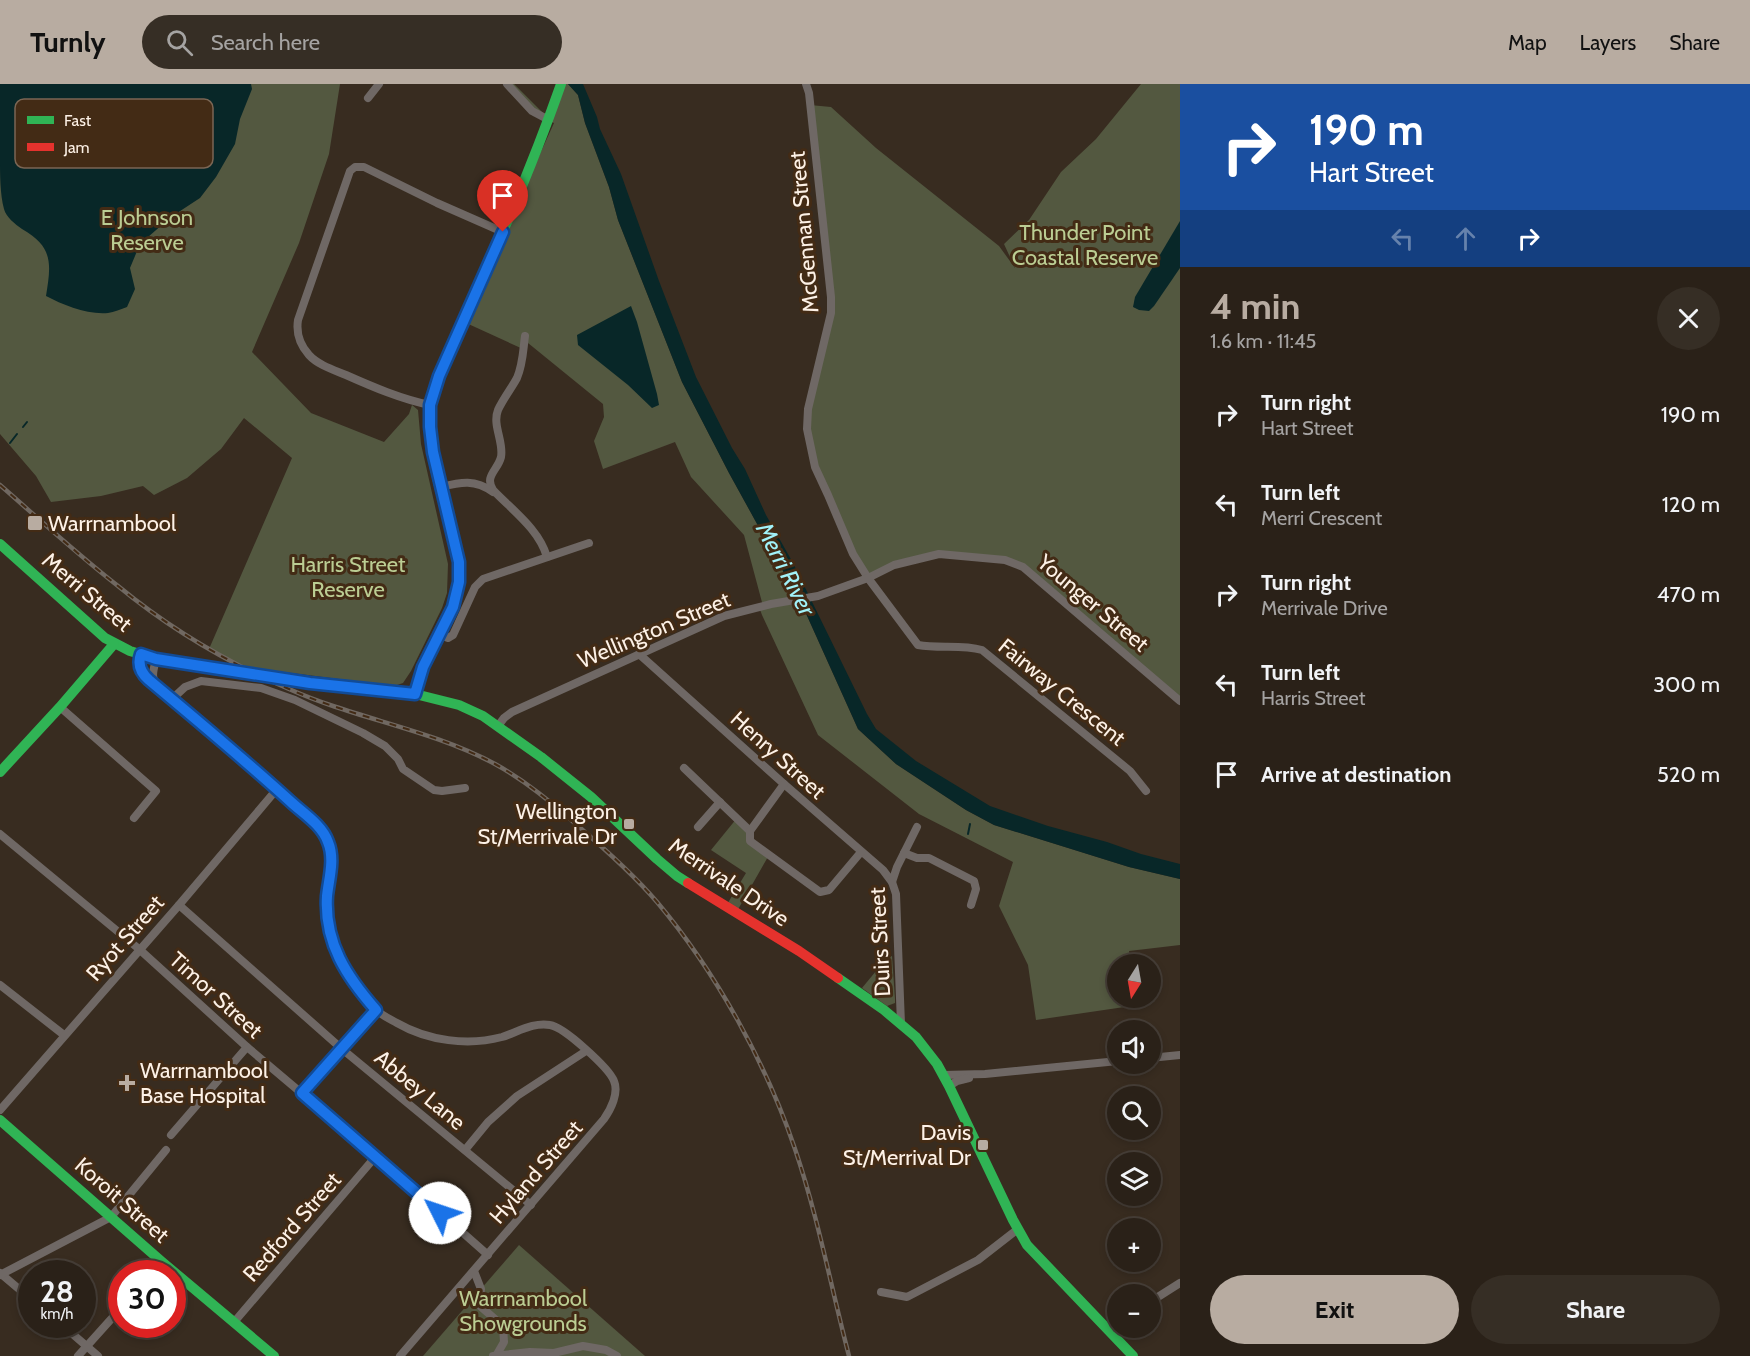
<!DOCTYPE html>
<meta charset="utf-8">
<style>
body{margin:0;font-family:Cabin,sans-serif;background:#362e25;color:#f1f3f6;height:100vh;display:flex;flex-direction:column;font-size:22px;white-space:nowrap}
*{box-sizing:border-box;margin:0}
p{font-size:20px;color:#a5a3a2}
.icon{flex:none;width:33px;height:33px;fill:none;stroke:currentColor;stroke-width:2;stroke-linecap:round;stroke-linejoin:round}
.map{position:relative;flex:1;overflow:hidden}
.drawer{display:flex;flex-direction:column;background:#2a2118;width:570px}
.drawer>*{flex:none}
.top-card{background:#1a4fa0;color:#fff;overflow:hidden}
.needle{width:39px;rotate:191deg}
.buttons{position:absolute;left:1107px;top:870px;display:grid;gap:12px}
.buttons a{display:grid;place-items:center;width:54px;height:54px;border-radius:50%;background:#2a2118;box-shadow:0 3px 9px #0003,0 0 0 2px #463e37;font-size:30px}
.speed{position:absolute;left:18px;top:1176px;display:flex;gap:12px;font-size:30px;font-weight:700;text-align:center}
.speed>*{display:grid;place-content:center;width:78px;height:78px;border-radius:50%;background:#2a2118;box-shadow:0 3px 9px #0003,0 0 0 2px #463e37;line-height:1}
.speed small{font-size:15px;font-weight:400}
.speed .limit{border:9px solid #d22;background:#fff;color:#111}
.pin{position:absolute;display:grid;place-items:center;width:51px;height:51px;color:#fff;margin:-62px -26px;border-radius:50% 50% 50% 0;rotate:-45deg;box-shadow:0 0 6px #0007}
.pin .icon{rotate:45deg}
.me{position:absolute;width:66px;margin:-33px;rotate:311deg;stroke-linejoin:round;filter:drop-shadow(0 0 4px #0008)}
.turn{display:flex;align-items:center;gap:21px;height:126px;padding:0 30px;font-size:27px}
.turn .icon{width:78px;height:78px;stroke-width:2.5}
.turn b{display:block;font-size:42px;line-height:51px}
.lanes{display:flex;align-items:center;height:57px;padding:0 30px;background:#0003;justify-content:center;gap:30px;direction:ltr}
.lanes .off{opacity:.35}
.round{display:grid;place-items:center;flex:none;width:63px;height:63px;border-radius:32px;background:#362e25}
.head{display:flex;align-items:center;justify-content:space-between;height:102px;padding:0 30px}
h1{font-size:36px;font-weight:700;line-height:45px;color:#b8aca1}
.primary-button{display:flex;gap:12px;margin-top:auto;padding:12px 30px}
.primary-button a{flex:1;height:69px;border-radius:36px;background:#b8aca1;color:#111;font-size:24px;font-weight:700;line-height:69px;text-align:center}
.primary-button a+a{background:#362e25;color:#f1f3f6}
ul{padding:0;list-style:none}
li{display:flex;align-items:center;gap:18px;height:90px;padding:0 30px}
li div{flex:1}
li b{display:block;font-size:22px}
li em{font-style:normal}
header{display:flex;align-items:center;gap:36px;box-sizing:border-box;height:84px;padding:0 30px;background:#b8aca1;color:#111}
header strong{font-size:28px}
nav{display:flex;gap:33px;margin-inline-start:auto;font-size:21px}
.search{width:420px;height:54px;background:#362e25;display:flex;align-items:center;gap:15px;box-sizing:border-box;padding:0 21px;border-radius:33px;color:#a5a3a2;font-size:22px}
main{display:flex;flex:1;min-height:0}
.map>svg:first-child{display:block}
.green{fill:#535840}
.water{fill:#082728}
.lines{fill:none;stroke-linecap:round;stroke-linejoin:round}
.stream{stroke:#082728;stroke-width:2}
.street{stroke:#6f6865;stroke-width:8}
.fast{stroke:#30b455;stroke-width:10}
.jam{stroke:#e5322d;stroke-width:10}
.rail-casing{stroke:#706861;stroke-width:4.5}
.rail{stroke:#432b15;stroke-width:2;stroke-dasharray:7;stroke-linecap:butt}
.route-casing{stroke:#114b97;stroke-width:15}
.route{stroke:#1a73e8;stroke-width:10}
.poi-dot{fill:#b8aca1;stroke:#432b15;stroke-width:2}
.labels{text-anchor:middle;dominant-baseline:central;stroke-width:6;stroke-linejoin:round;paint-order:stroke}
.park-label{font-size:22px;fill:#bbcd93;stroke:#432b15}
.street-label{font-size:22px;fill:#fdf1e6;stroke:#432b15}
.poi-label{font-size:22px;fill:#fdf1e6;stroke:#432b15;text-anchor:start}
.water-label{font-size:24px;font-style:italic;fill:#a1f2f9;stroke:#432b15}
.key{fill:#432b15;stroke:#7b6654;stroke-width:1.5}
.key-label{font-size:16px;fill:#fdf1e6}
</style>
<header>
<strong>Turnly</strong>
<div class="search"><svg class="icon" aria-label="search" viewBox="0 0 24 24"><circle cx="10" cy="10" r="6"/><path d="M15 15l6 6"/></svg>Search here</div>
<nav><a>Map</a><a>Layers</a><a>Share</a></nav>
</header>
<main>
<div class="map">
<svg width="1180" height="1272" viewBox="0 0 1180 1272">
<rect width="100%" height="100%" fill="#382c20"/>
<!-- green -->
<g class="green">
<path d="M0 0H340L329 70 299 159 252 268 311 329 384 358 409 330 412 321 418 326 421 360 448 480 447 509 442 524 411 587 403 599 394 602 245 583 209 565 292 374 244 334 221 365 187 394 154 411 143 402 101 412 51 418 36 392 0 350Z"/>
<path d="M507 0H514L549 35 561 0H568L578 11 585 39 609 103 618 136 682 298 729 389 804 525 858 645 896 680 966 726 994 741 1129 783 1180 795V861L1129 867 1131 880H1118V914H1137L1138 921 1036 936 1028 881 999 822 1013 778 919 730 818 651 762 531 759 523 763 522 744 451 691 393 675 358 603 385 594 357 604 333 603 320 528 259 523 265 464 238 554 39 537 31Z"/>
<path d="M1141 0H1180V617L1039 495 1005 476 939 470 894 481 868 494 815 383 807 345 831 229 810 21 831 23 876 64 999 162 1015 184 1004 160 1029 136 1061 88 1096 55Z"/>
<path d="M737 734 750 747 751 757 769 771 736 829 726 822 746 789 711 766Z"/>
<path d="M892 872 895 915V919L887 922 862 904 886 875Z"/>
<path d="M519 1161 645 1272H423Z"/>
</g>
<!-- water -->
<g class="water">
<path d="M0 0H251L252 5 240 35 235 60 216 93 200 114 171 133 140 160 130 184 135 205 127 223C121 225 114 228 108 229 88 231 63 221 46 212 51 181 54 163 22 145 15 140 6 133 4 125 0 110 0 90 0 74 0 50 0 25 0 0Z"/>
<path d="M568 0H583L597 33 600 45 621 90 659 197 696 293 732 364 745 385 766 431 793 479 867 630 876 645 916 677 990 722 1048 742 1107 758 1141 770 1180 780V795L1129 783 994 741 966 726 896 680 858 645 804 525 729 389 682 298 618 136 609 103 585 39 578 11Z"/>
<path d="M1180 137V184L1154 222 1149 227 1139 226 1133 223 1135 213Z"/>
<path d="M631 222 637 238 657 310 659 321 652 324 628 301 578 261 577 251Z"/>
</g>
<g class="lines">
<!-- stream -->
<g class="stream">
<path d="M23 343 27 338"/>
<path d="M10 359 17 350"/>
<path d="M968 750 970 740"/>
</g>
<!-- street -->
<g class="street">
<path d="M507 0 532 27 549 36"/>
<path d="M806 0 809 9 831 213V229L808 325 807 345 815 383 828 411 853 470 868 494 918 561C939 565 961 560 982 566L1130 687 1146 707"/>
<path d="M368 14 379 0"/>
<path d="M525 252C523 267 523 280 517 294 511 305 503 315 498 326 492 341 504 358 501 373 498 386 484 392 493 406 512 426 539 445 547 473"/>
<path d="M430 321C401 315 373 303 346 291 334 286 318 281 309 271 300 261 296 249 298 236L350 87 355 83H364L437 119 503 148"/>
<path d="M441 403C461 398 475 395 493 408"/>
<path d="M440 551 448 554 453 551 475 503 483 495 589 459"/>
<path d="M141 570C137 580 140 587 147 594 193 637 244 675 291 718 303 729 321 741 328 757 335 775 328 796 327 815 326 856 346 896 375 925 381 931 390 935 397 939 428 957 468 962 502 953 518 948 533 938 550 941 564 943 609 984 614 997 619 1009 611 1025 604 1035L400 1272"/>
<path d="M639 570 784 700 883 786 892 798"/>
<path d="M156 575C154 585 150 593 157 602"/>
<path d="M172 615 185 603 201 597 261 604 295 616 363 649 385 662 398 675 403 685 434 706 442 707 465 704"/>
<path d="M60 623 156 707 134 734"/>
<path d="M498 642 504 634 512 628 724 532 771 520 818 512 868 494 894 481 939 470 1005 476 1023 483 1180 617"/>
<path d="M684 684 750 747"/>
<path d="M784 700 750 747V757L820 808 829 806 861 768"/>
<path d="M698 743 720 718"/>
<path d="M0 750 139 865 247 963 376 1072 488 1171"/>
<path d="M904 769 917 774H929L974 797 976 805 971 821"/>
<path d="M179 821 342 965 531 1121"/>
<path d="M0 901 64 951"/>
<path d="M901 940 896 810 892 798 897 783 917 743"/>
<path d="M1150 974 1180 971"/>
<path d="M943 991 985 990 1118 977"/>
<path d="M949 1002 957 997 969 994"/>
<path d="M302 1009 376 926"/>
<path d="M0 1026 179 821 277 705"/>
<path d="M171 1051 247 963"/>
<path d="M465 1066 488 1038 517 1012 586 967"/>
<path d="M474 1187 481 1205 480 1222 503 1242 504 1258 496 1272"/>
<path d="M0 1189 32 1216"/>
<path d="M151 1190 161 1177"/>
<path d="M0 1191 111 1133 166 1066"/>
<path d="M881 1208 907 1213 978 1176 1018 1145"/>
<path d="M1150 1218 1180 1199"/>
<path d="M235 1237 376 1072"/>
<path d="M61 1240 98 1272"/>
<path d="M1107 1245 1118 1238"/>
<path d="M78 1272 122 1223"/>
<path d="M493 1272 530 1268 554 1269 583 1262 606 1266 617 1272"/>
</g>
<!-- fast -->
<g class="fast">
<path d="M0 460 105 554 130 567 156 575 293 597 415 610 459 621 483 632 541 673 591 713 657 775 677 792 688 799"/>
<path d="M415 610C418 598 422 586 427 575 439 549 457 524 459 494 460 476 454 459 449 440 437 393 418 340 439 292 482 196 526 100 561 0"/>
<path d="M0 688 60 623 114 560"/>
<path d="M838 894 884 926 916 953 937 980 949 1002 1013 1136 1027 1161 1133 1272"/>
<path d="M0 1036 161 1177 274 1272"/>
</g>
<!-- jam -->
<path class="jam" d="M688 799 799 867 838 894"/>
<defs>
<path id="rail" d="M0 401C39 435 77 470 118 502 169 544 228 579 289 605 356 635 430 645 495 680 526 697 552 719 578 742 606 766 633 790 657 818 716 888 766 979 795 1065 818 1133 831 1203 849 1272"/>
</defs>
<!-- rail casing -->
<use href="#rail" class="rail-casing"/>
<!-- rail -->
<use href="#rail" class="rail"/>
</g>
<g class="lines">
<defs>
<path id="route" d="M440 1129 302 1009 376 926C347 893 324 859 327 812 329 794 335 775 328 758 322 741 304 730 291 718 245 676 197 636 149 596 141 589 137 581 141 570L156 575 310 599 415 610 423 583 453 523 459 498V478L433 368 430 343V321L439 292 503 148"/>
</defs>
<!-- route casing -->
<use href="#route" class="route-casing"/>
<!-- route -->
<use href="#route" class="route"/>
</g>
<!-- markers -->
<g class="poi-dot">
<rect x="27" y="431" width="16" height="16" rx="3"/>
<rect x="623" y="734" width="12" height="12" rx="3"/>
<path d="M124 990h6v6h6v6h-6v6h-6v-6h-6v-6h6z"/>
<rect x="977" y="1055" width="12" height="12" rx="3"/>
</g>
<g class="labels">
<!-- park labels -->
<g class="park-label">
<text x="147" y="133">E Johnson<tspan x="147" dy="25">Reserve</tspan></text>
<text x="1085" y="148">Thunder Point<tspan x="1085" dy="25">Coastal Reserve</tspan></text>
<text x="348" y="480">Harris Street<tspan x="348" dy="25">Reserve</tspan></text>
<text x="523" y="1214">Warrnambool<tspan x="523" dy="25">Showgrounds</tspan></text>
</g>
<!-- street labels -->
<g class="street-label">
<text transform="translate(804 148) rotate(-95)">McGennan Street</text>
<text transform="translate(87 508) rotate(40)">Merri Street</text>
<text transform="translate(1093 519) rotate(40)">Younger Street</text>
<text transform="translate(654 546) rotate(-23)">Wellington Street</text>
<text transform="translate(1062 608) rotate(39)">Fairway Crescent</text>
<text transform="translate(778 671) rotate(42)">Henry Street</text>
<text transform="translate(729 798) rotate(34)">Merrivale Drive</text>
<text transform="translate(125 854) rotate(-49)">Ryot Street</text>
<text transform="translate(880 858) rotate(-93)">Duirs Street</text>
<text transform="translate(216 911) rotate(42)">Timor Street</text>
<text transform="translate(420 1006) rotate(40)">Abbey Lane</text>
<text transform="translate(536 1088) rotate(-49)">Hyland Street</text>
<text transform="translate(122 1116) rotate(41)">Koroit Street</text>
<text transform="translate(292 1143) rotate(-49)">Redford Street</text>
</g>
<!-- poi labels -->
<g class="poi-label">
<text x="48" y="439">Warrnambool</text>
<text x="617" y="727" text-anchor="end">Wellington<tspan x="617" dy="25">St/Merrivale Dr</tspan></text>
<text x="140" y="986">Warrnambool<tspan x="140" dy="25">Base Hospital</tspan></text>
<text x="971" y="1048" text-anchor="end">Davis<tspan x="971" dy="25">St/Merrival Dr</tspan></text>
</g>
<!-- water labels -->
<g class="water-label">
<text transform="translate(786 485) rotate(63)">Merri River</text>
</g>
</g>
<!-- legend -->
<rect x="15" y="15" width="198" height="69" rx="9" class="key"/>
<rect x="27" y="32" width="27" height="8" fill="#30b455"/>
<rect x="27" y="59" width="27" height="8" fill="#e5322d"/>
<g class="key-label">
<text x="64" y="42">Fast</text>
<text x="64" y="69">Jam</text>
</g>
</svg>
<div class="buttons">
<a><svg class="needle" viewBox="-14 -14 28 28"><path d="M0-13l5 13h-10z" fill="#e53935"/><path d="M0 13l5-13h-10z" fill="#a5a3a2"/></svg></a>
<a><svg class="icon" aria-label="sound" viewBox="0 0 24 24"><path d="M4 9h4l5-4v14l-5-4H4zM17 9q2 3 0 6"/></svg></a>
<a><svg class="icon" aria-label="search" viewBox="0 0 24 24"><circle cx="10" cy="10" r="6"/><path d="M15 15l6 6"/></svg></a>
<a><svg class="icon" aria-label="layers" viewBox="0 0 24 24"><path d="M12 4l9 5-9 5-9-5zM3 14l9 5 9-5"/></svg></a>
<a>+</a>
<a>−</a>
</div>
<div class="speed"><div>28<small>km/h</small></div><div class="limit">30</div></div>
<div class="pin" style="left:503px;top:148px;background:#d93025"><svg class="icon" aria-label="arrive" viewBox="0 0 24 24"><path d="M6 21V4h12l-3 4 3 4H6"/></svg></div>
<svg class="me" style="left:440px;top:1129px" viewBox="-20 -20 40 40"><circle r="19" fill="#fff"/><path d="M0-13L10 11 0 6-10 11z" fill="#1a73e8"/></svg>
</div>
<section class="drawer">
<div class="top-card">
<div class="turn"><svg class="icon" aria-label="right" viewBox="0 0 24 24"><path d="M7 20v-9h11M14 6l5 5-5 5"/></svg><div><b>190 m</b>Hart Street</div></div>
<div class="lanes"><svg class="icon off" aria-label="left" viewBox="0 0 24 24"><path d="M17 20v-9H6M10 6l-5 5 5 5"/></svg><svg class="icon off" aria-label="ahead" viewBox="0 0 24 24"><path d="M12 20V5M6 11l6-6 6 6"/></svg><svg class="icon" aria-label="right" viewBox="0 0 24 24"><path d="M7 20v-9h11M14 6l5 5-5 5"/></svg></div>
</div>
<div class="head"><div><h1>4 min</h1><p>1.6 km · 11:45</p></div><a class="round"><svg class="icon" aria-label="close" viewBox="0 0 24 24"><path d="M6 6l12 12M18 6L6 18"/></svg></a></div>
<ul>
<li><svg class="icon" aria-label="right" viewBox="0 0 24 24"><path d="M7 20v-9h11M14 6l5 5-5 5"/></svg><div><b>Turn right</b><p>Hart Street</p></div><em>190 m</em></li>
<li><svg class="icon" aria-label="left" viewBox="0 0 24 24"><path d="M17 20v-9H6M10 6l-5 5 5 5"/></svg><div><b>Turn left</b><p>Merri Crescent</p></div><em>120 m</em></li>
<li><svg class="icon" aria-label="right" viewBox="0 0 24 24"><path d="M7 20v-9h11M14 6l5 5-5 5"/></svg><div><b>Turn right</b><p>Merrivale Drive</p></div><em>470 m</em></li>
<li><svg class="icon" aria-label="left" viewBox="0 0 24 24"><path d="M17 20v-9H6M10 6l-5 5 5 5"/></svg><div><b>Turn left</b><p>Harris Street</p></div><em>300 m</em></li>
<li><svg class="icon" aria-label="arrive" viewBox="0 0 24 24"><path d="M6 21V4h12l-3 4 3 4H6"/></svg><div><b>Arrive at destination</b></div><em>520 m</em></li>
</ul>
<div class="primary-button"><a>Exit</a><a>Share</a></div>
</section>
</main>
